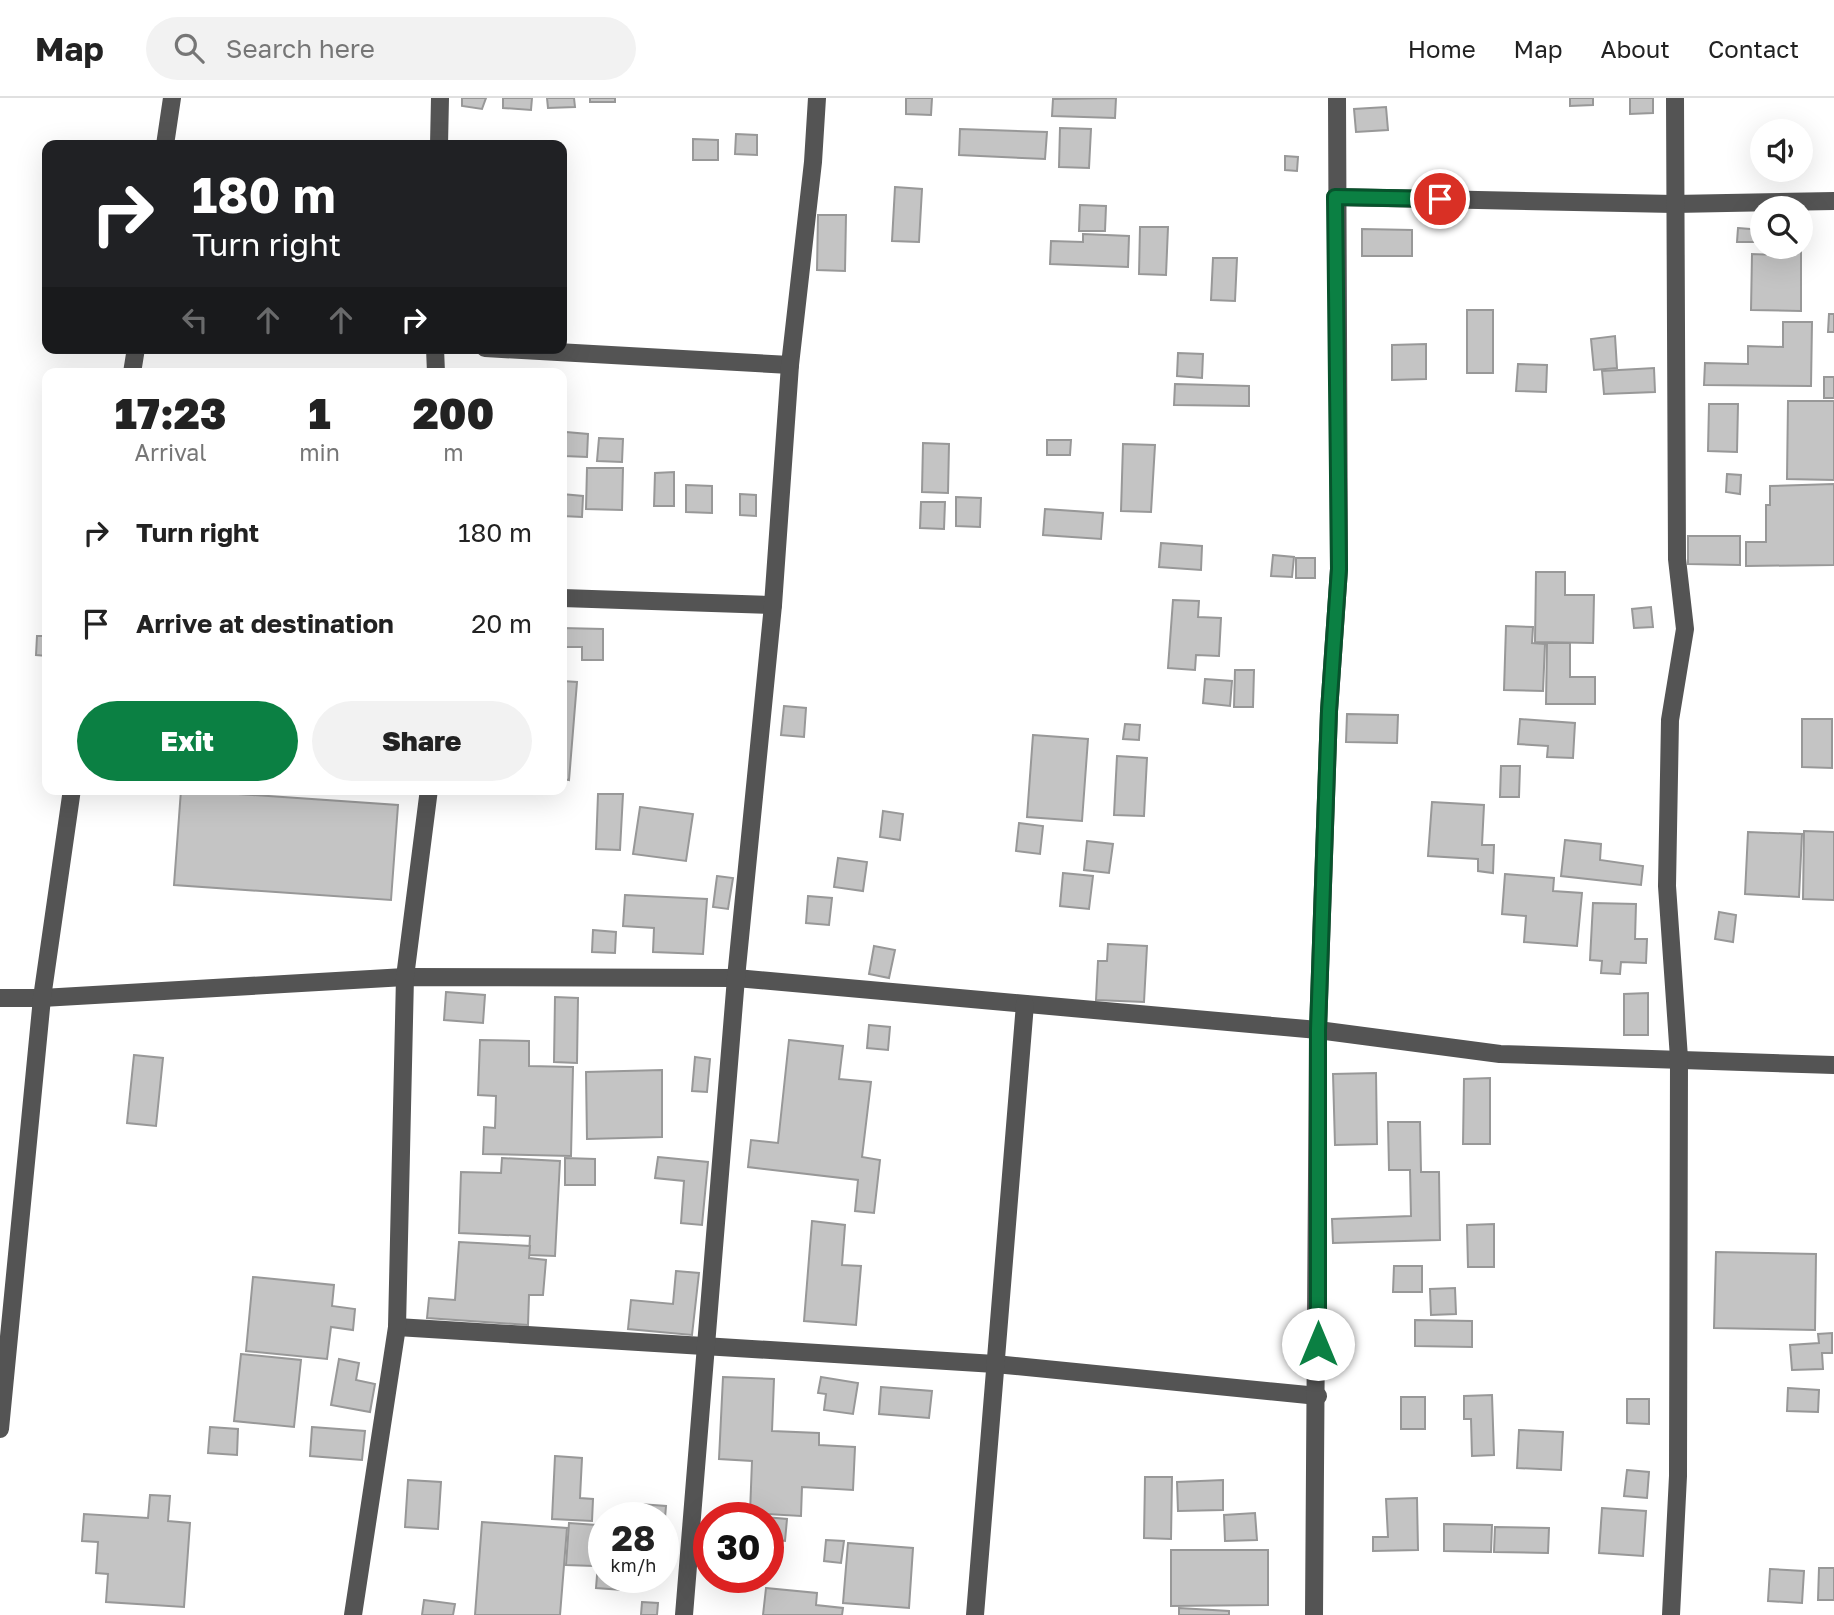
<!DOCTYPE html>
<style>
body{margin:0;font-family:"Golos Text",sans-serif;background:#f2f2f2;color:#222;height:100vh;display:flex;flex-direction:column;font-size:26px;white-space:nowrap}
*{box-sizing:border-box;margin:0}
p{font-size:23px;color:#767676}
.icon{flex:none;width:38px;height:38px;fill:none;stroke:currentColor;stroke-width:2;stroke-linecap:round;stroke-linejoin:round}
.map{position:relative;flex:1;overflow:hidden}
.side{position:absolute;left:42px;top:270px;width:525px;height:427px;display:flex;flex-direction:column;background:#fff;border-radius:14px;box-shadow:0 7px 28px #0002}
.side>*{flex:none}
.banner{position:absolute;left:42px;top:42px;width:525px;height:214px;border-radius:14px;box-shadow:0 7px 28px #0002;background:#202124;color:#fff;overflow:hidden}
.controls{position:absolute;left:1750px;top:21px;display:grid;gap:14px}
.controls a{display:grid;place-items:center;width:63px;height:63px;border-radius:50%;background:#fff;box-shadow:0 7px 28px #0002;font-size:35px}
.speed{position:absolute;left:588px;top:1404px;display:flex;gap:14px;font-size:35px;font-weight:700;text-align:center}
.speed>*{display:grid;place-content:center;width:91px;height:91px;border-radius:50%;background:#fff;box-shadow:0 7px 28px #0002;line-height:1}
.speed small{font-size:18px;font-weight:400}
.speed .limit{border:10px solid #d22;background:#fff;color:#111}
.pin{position:absolute;display:grid;place-items:center;width:60px;height:60px;color:#fff;margin:-30px;border:4px solid #fff;border-radius:50%;box-shadow:0 2px 7px #0007}
.me{position:absolute;width:77px;margin:-38px;rotate:0deg;stroke-linejoin:round;filter:drop-shadow(0 0 5px #0008)}
.turn{display:flex;align-items:center;gap:24px;height:147px;padding:0 35px;font-size:32px}
.turn .icon{width:91px;height:91px;stroke-width:2.5}
.turn b{display:block;font-size:49px;line-height:60px}
.lanes{display:flex;align-items:center;height:66px;padding:0 35px;background:#0003;justify-content:center;gap:35px;direction:ltr}
.lanes .off{opacity:.35}
.eta{display:flex;justify-content:space-evenly;align-items:center;height:119px;text-align:center}
.eta b{font-size:42px;font-weight:800;line-height:49px}
.action{display:flex;gap:14px;margin-top:auto;padding:14px 35px}
.action a{flex:1;height:80px;border-radius:42px;background:#0b8043;color:#fff;font-size:28px;font-weight:800;line-height:80px;text-align:center}
.action a+a{background:#f2f2f2;color:#222}
ul{padding:0;list-style:none}
li{display:flex;align-items:center;gap:21px;height:91px;padding:0 35px}
li div{flex:1}
li b{display:block;font-size:26px}
li em{font-style:normal}
header{display:flex;align-items:center;gap:42px;box-sizing:border-box;height:98px;padding:0 35px;background:#fff;border-bottom:2px solid #e0e0e0}
header strong{font-size:33px}
nav{display:flex;gap:38px;margin-inline-start:auto;font-size:24px}
.search{width:490px;height:63px;background:#f2f2f2;display:flex;align-items:center;gap:18px;box-sizing:border-box;padding:0 24px;border-radius:38px;color:#767676;font-size:26px}
.map>svg:first-child{display:block}
.building{fill:#c4c4c4;stroke:#989898;stroke-width:2}
.lines{fill:none;stroke-linecap:round;stroke-linejoin:round}
.minor{stroke:#545454;stroke-width:18}
.route-casing{stroke:#07532c;stroke-width:18}
.route{stroke:#0b8043;stroke-width:12}
</style>
<header>
<strong>Map</strong>
<div class="search"><svg class="icon" aria-label="search" viewBox="0 0 24 24"><circle cx="10" cy="10" r="6"/><path d="M15 15l6 6"/></svg>Search here</div>
<nav><a>Home</a><a>Map</a><a>About</a><a>Contact</a></nav>
</header>
<div class="map">
<svg width="1834" height="1517" viewBox="0 0 1834 1517">
<rect width="100%" height="100%" fill="#fff"/>
<!-- building -->
<g class="building">
<path d="M462 0H486L482 11 462 8Z"/>
<path d="M503 0H532L531 12 503 10Z"/>
<path d="M547 0H574L575 9 548 10Z"/>
<rect x="590" y="0" width="25" height="4"/>
<path d="M906 0H932L931 17 906 16Z"/>
<path d="M1116 0 1115 20 1052 18 1053 1Z"/>
<path d="M1570 0H1593V7L1570 8Z"/>
<path d="M1630 0H1653V15L1630 16Z"/>
<path d="M1386 9 1388 32 1356 34 1354 11Z"/>
<path d="M1060 30 1091 31 1089 70 1059 69Z"/>
<path d="M960 31 1047 34 1045 61 959 57Z"/>
<path d="M736 36 757 37V57L735 56Z"/>
<path d="M693 41 718 42V62H693Z"/>
<path d="M1285 58 1298 59 1297 73 1285 72Z"/>
<path d="M895 89 922 91 919 144 892 143Z"/>
<path d="M1080 107 1106 108 1105 133H1079Z"/>
<path d="M818 117H846L845 173 817 172Z"/>
<path d="M1140 129H1168L1166 177 1139 176Z"/>
<path d="M1738 130 1762 132 1761 144H1737Z"/>
<path d="M1362 131 1412 132V158H1362Z"/>
<path d="M1083 136 1129 138 1128 169 1050 166 1051 143 1083 144Z"/>
<path d="M1801 146V213L1751 212 1752 156 1777 157 1778 149H1801Z"/>
<path d="M1213 160H1237L1235 203 1211 202Z"/>
<rect x="1467" y="212" width="26" height="63"/>
<path d="M1829 216H1834V234H1828Z"/>
<path d="M1783 224H1812L1811 288 1704 287 1705 265 1748 266V248L1783 249Z"/>
<path d="M1615 238 1617 270 1594 272 1591 241Z"/>
<path d="M1426 246V281L1392 282V247Z"/>
<path d="M1178 255 1203 256 1202 280 1177 278Z"/>
<path d="M1518 266 1547 267 1546 294 1516 293Z"/>
<path d="M1654 270 1655 294 1604 296 1602 273Z"/>
<rect x="1824" y="279" width="10" height="21"/>
<path d="M1175 286 1249 288V308L1174 307Z"/>
<path d="M1788 303H1834V382L1787 381Z"/>
<path d="M1709 306H1738L1737 354 1708 353Z"/>
<path d="M566 334 588 336 587 359 564 358Z"/>
<path d="M599 340 623 341 622 364 597 363Z"/>
<path d="M1047 342H1071L1070 357H1047Z"/>
<path d="M923 345 949 346 948 395 922 394Z"/>
<path d="M1123 346 1155 347 1151 414 1121 413Z"/>
<path d="M587 370H623L622 412 586 411Z"/>
<path d="M674 374V408H654L655 375Z"/>
<path d="M1727 376 1741 377 1740 396 1726 394Z"/>
<path d="M1834 386V467L1746 468V444H1766V407H1770V388Z"/>
<path d="M686 387 712 388V415L686 414Z"/>
<path d="M562 396 583 398 582 419 562 418Z"/>
<path d="M740 396 756 397V418L740 417Z"/>
<path d="M956 399 981 400 980 429 956 428Z"/>
<path d="M921 404H945L944 431 920 430Z"/>
<path d="M1045 411 1103 415 1101 441 1043 437Z"/>
<path d="M1688 438H1740V467L1688 466Z"/>
<path d="M1161 445 1202 448 1201 472 1159 469Z"/>
<path d="M1273 457 1294 459 1292 479 1271 478Z"/>
<rect x="1296" y="460" width="19" height="20"/>
<path d="M1536 474H1565V497H1594L1593 545 1535 544Z"/>
<path d="M1173 502 1199 503 1198 519 1221 520 1219 558 1196 557 1195 572 1168 570Z"/>
<path d="M1651 509 1653 529 1634 530 1632 511Z"/>
<path d="M1506 528 1533 529 1532 545 1545 546 1543 593 1504 592Z"/>
<path d="M562 530 603 531V562H582V549H562Z"/>
<path d="M37 538H47V558L36 557Z"/>
<path d="M1547 545H1570V579H1595V606H1546Z"/>
<path d="M1235 572H1254L1253 609H1234Z"/>
<path d="M1205 581 1232 583 1230 608 1203 605Z"/>
<path d="M562 583 577 584 569 682 562 681Z"/>
<path d="M784 608 806 610 804 639 781 637Z"/>
<path d="M1347 616 1398 617 1397 645 1346 644Z"/>
<path d="M1520 621 1575 625 1573 660 1547 659 1548 648 1518 646Z"/>
<path d="M1802 621H1832V670L1802 669Z"/>
<path d="M1125 626 1140 627 1139 642 1123 641Z"/>
<path d="M1033 637 1088 641 1082 723 1027 719Z"/>
<path d="M1117 658 1147 660 1144 718 1114 717Z"/>
<path d="M1501 668H1520L1519 699H1500Z"/>
<path d="M369 691H393V696L368 695Z"/>
<path d="M181 692 398 707 391 802 174 787Z"/>
<path d="M598 696H623L620 752 596 751Z"/>
<path d="M1432 704 1484 707 1482 747H1494L1493 775 1478 773V761L1428 758Z"/>
<path d="M640 709 693 716 686 763 633 756Z"/>
<path d="M883 713 903 716 900 742 880 739Z"/>
<path d="M1019 725 1043 728 1040 756 1016 753Z"/>
<path d="M1804 733 1834 734V802L1803 801Z"/>
<path d="M1748 734 1802 736 1799 799 1745 796Z"/>
<path d="M1565 742 1601 746 1600 762 1643 768 1641 787 1561 778Z"/>
<path d="M1087 743 1113 746 1109 775 1084 772Z"/>
<path d="M838 760 867 764 863 793 834 789Z"/>
<path d="M1063 775 1093 778 1089 811 1060 808Z"/>
<path d="M1505 776 1554 780 1553 793 1582 795 1577 848 1524 844 1526 818 1502 816Z"/>
<path d="M717 778 733 780 728 811 713 809Z"/>
<path d="M625 797 707 801 703 856 653 854 654 830 623 828Z"/>
<path d="M808 798 832 800 829 827 806 825Z"/>
<path d="M1593 805 1636 806 1635 841H1647L1646 865 1621 864 1620 876 1601 875 1602 863 1590 862Z"/>
<path d="M1719 814 1736 817 1733 844 1715 841Z"/>
<path d="M593 832 616 834 615 855 592 854Z"/>
<path d="M1108 846 1147 848 1144 904 1096 902 1098 863H1107Z"/>
<path d="M874 848 895 852 889 880 869 876Z"/>
<path d="M446 894 485 897 483 925 444 922Z"/>
<path d="M1648 895V937H1624V896Z"/>
<path d="M555 899 578 900 577 965 554 964Z"/>
<path d="M869 927 890 929 888 952 867 950Z"/>
<path d="M480 942 529 943V968L573 969 571 1058 483 1056 484 1029 495 1030 496 998 478 997Z"/>
<path d="M789 942 843 948 839 981 871 984 862 1059 880 1062 874 1115 855 1113 858 1082 748 1069 751 1042 778 1045Z"/>
<path d="M134 957 163 960 156 1028 127 1025Z"/>
<path d="M695 959 710 961 707 994 692 993Z"/>
<path d="M662 972V1039L587 1041 586 974Z"/>
<path d="M1376 975 1377 1046 1335 1047 1333 976Z"/>
<path d="M1490 980V1046H1463L1464 981Z"/>
<path d="M1388 1024H1420L1421 1074H1439L1440 1142 1333 1145 1332 1121 1411 1118 1410 1072H1389Z"/>
<path d="M658 1059 708 1064 702 1127 681 1125 684 1083 655 1080Z"/>
<path d="M502 1060 560 1063 555 1158 529 1157 530 1138 459 1135 461 1074 501 1075Z"/>
<path d="M565 1060 595 1061V1087H565Z"/>
<path d="M812 1123 845 1127 842 1167 861 1168 856 1227 804 1223Z"/>
<path d="M1494 1126V1169H1468L1467 1127Z"/>
<path d="M459 1144 530 1148 529 1160 546 1162 543 1197H529L528 1227 427 1220 429 1200 455 1202Z"/>
<path d="M1716 1154 1816 1156 1815 1232 1714 1230Z"/>
<path d="M1394 1168H1422V1194H1393Z"/>
<path d="M676 1173 699 1175 692 1237 628 1231 631 1202 673 1206Z"/>
<path d="M253 1179 334 1187 332 1208 355 1211 353 1232 331 1229 327 1261 246 1253Z"/>
<path d="M1455 1190 1456 1216 1431 1217 1430 1191Z"/>
<path d="M1415 1222 1472 1223V1249L1415 1248Z"/>
<path d="M1832 1235V1255H1822L1823 1271 1792 1272 1790 1247 1819 1245 1818 1236Z"/>
<path d="M241 1256 301 1262 294 1329 234 1323Z"/>
<path d="M339 1261 359 1265 356 1282 375 1286 370 1314 331 1307Z"/>
<path d="M723 1279 774 1281 772 1333 819 1335V1347L855 1349 853 1392 802 1389 801 1418 750 1415 752 1363 719 1361Z"/>
<path d="M821 1279 858 1285 853 1316 824 1312 826 1296 818 1295Z"/>
<path d="M881 1289 932 1293 929 1320 879 1316Z"/>
<path d="M1788 1290 1819 1292 1818 1314 1787 1313Z"/>
<path d="M1492 1297 1494 1357 1472 1358 1471 1321H1464V1298Z"/>
<rect x="1401" y="1299" width="24" height="32"/>
<path d="M1627 1301H1649V1326L1627 1325Z"/>
<path d="M210 1329 238 1331 237 1357 208 1355Z"/>
<path d="M312 1329 365 1333 362 1362 310 1358Z"/>
<path d="M1519 1332 1563 1334 1561 1372 1517 1370Z"/>
<path d="M555 1358 582 1360 580 1400 593 1401 592 1423 552 1421Z"/>
<path d="M1627 1372 1649 1374 1647 1400 1624 1398Z"/>
<path d="M1145 1379H1172L1171 1441 1144 1440Z"/>
<path d="M408 1382 441 1384 438 1431 405 1429Z"/>
<path d="M1223 1382V1412L1178 1413 1177 1384Z"/>
<path d="M150 1397 170 1398 168 1423 190 1425 184 1509 106 1504 108 1476 96 1475 98 1444 82 1443 84 1416 148 1420Z"/>
<path d="M1417 1400 1418 1452 1373 1453V1439H1388L1386 1401Z"/>
<path d="M639 1406 666 1408 663 1445V1419H638Z"/>
<path d="M1602 1410 1646 1413 1643 1458 1599 1455Z"/>
<path d="M717 1415 787 1421 785 1443 768 1441V1419H717Z"/>
<path d="M1255 1415 1257 1442 1225 1443 1224 1417Z"/>
<path d="M482 1424 567 1430 560 1517H475Z"/>
<path d="M569 1425 596 1427 594 1468 566 1467Z"/>
<path d="M1444 1426 1492 1427 1491 1454 1444 1453Z"/>
<path d="M1495 1429 1549 1430 1548 1455 1494 1454Z"/>
<path d="M826 1442 844 1443 841 1465 824 1463Z"/>
<path d="M848 1445 913 1450 909 1510 843 1505Z"/>
<path d="M1171 1452H1268V1507L1171 1508Z"/>
<path d="M598 1465H604V1479H622V1492L596 1490Z"/>
<path d="M1819 1470H1834V1502H1818Z"/>
<path d="M1770 1471 1804 1473 1802 1505 1768 1503Z"/>
<path d="M766 1490 817 1495 816 1507 843 1510 842 1517H763Z"/>
<path d="M424 1502 455 1506 453 1517H422Z"/>
<path d="M642 1504 658 1505 657 1517H641Z"/>
<path d="M1179 1510 1229 1513V1517H1179Z"/>
</g>
<g class="lines">
<!-- minor -->
<g class="minor">
<path d="M165 47 172 0"/>
<path d="M439 47 440 0"/>
<path d="M1335 99 1674 106 1834 103"/>
<path d="M435 250 436 275"/>
<path d="M485 250 790 267"/>
<path d="M132 275 136 250"/>
<path d="M562 500 773 507"/>
<path d="M0 900H42L405 879 736 880 1318 932 1500 956 1834 967"/>
<path d="M397 1229 995 1266 1318 1298"/>
<path d="M0 1331 42 900 72 691"/>
<path d="M353 1517 397 1229 405 879 429 691"/>
<path d="M684 1517 736 880 773 507 790 267 813 64 817 0"/>
<path d="M975 1517 1025 906"/>
<path d="M1314 1517 1318 932 1329 613 1339 471 1337 0"/>
<path d="M1671 1517 1678 1378 1679 960 1667 788 1670 622 1685 531 1677 461 1675 0"/>
</g>
</g>
<g class="lines">
<defs>
<path id="route" d="M1318 1246V932L1329 613 1339 471 1335 99 1440 101"/>
</defs>
<!-- route casing -->
<use href="#route" class="route-casing"/>
<!-- route -->
<use href="#route" class="route"/>
</g>
</svg>
<div class="controls">
<a><svg class="icon" aria-label="sound" viewBox="0 0 24 24"><path d="M4 9h4l5-4v14l-5-4H4zM17 9q2 3 0 6"/></svg></a>
<a><svg class="icon" aria-label="search" viewBox="0 0 24 24"><circle cx="10" cy="10" r="6"/><path d="M15 15l6 6"/></svg></a>
</div>
<div class="speed"><div>28<small>km/h</small></div><div class="limit">30</div></div>
<div class="pin" style="left:1440px;top:101px;background:#d93025"><svg class="icon" aria-label="arrive" viewBox="0 0 24 24"><path d="M6 21V4h12l-3 4 3 4H6"/></svg></div>
<svg class="me" style="left:1318px;top:1246px" viewBox="-20 -20 40 40"><circle r="19" fill="#fff"/><path d="M0-13L10 11 0 6-10 11z" fill="#0b8043"/></svg>
<div class="banner">
<div class="turn"><svg class="icon" aria-label="right" viewBox="0 0 24 24"><path d="M7 20v-9h11M14 6l5 5-5 5"/></svg><div><b>180 m</b>Turn right</div></div>
<div class="lanes"><svg class="icon off" aria-label="left" viewBox="0 0 24 24"><path d="M17 20v-9H6M10 6l-5 5 5 5"/></svg><svg class="icon off" aria-label="ahead" viewBox="0 0 24 24"><path d="M12 20V5M6 11l6-6 6 6"/></svg><svg class="icon off" aria-label="ahead" viewBox="0 0 24 24"><path d="M12 20V5M6 11l6-6 6 6"/></svg><svg class="icon" aria-label="right" viewBox="0 0 24 24"><path d="M7 20v-9h11M14 6l5 5-5 5"/></svg></div>
</div>
<section class="side">
<div class="eta">
<div><b>17:23</b><p>Arrival</p></div>
<div><b>1</b><p>min</p></div>
<div><b>200</b><p>m</p></div>
</div>
<ul>
<li><svg class="icon" aria-label="right" viewBox="0 0 24 24"><path d="M7 20v-9h11M14 6l5 5-5 5"/></svg><div><b>Turn right</b></div><em>180 m</em></li>
<li><svg class="icon" aria-label="arrive" viewBox="0 0 24 24"><path d="M6 21V4h12l-3 4 3 4H6"/></svg><div><b>Arrive at destination</b></div><em>20 m</em></li>
</ul>
<div class="action"><a>Exit</a><a>Share</a></div>
</section>
</div>
